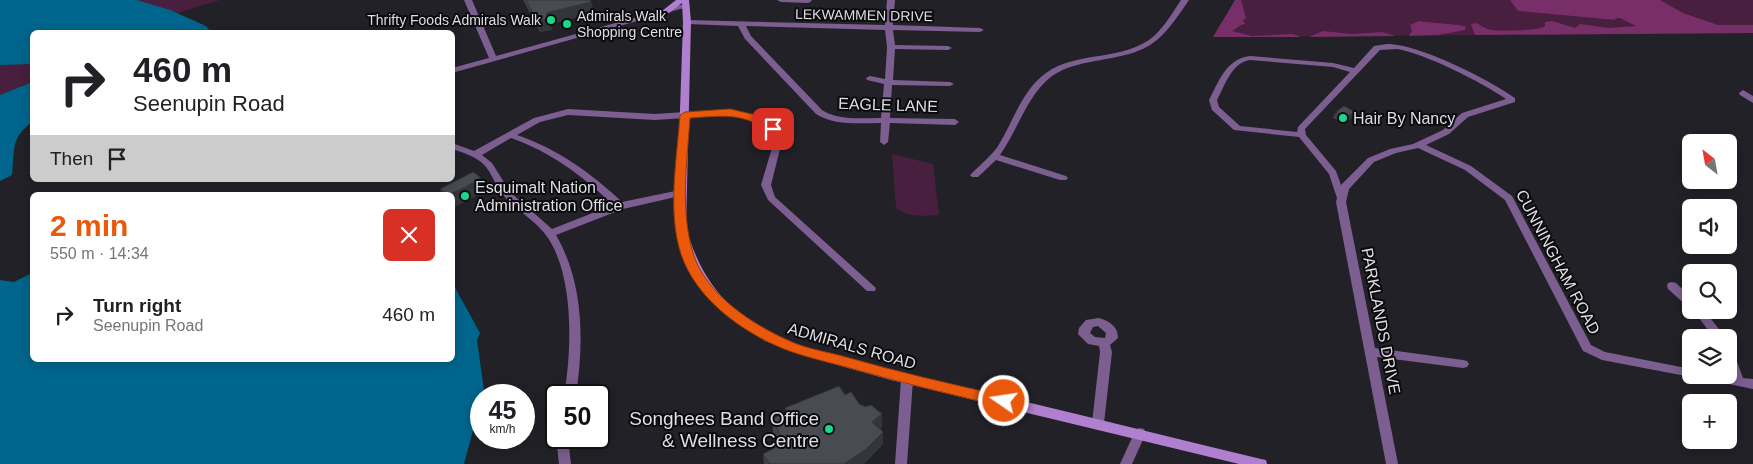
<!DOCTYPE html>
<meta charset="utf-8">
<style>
body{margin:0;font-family:Helvetica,sans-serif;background:#f2f2f2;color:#202124;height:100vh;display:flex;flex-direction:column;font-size:19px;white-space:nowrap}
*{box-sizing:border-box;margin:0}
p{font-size:16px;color:#757577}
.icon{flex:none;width:28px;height:28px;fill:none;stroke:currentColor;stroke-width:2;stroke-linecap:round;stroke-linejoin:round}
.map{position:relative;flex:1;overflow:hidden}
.sheet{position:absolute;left:30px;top:192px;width:425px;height:170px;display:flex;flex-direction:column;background:#fff;border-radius:8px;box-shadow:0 2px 12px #0003}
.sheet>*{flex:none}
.guide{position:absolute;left:30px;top:30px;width:425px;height:152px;border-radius:8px;box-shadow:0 2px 12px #0003;background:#fff;color:#202124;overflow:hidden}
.needle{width:32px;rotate:329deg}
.fabs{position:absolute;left:1682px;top:134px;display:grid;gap:10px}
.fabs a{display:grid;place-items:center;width:55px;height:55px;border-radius:8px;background:#fff;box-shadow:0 2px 12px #0003;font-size:25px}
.speed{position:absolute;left:470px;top:384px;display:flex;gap:10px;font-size:25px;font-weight:700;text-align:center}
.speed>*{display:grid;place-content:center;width:65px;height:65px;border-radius:50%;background:#fff;box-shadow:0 2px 12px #0003;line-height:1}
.speed small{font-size:12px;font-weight:400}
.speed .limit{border:2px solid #111;border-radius:8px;background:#fff;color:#111}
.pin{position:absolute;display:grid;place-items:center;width:42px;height:42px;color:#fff;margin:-21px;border-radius:10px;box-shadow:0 2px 8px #0006}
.me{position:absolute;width:55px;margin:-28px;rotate:283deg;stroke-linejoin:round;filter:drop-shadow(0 0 4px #0008)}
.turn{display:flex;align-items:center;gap:18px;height:105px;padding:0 20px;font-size:22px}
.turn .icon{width:65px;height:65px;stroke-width:2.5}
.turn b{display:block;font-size:35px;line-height:42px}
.then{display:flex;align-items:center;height:48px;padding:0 20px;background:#0003;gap:10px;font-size:19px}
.round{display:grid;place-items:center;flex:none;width:52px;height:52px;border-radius:8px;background:#f2f2f2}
.headline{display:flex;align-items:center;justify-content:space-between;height:85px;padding:0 20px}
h1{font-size:30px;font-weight:800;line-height:38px;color:#ea580c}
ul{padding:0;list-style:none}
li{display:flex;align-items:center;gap:15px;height:75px;padding:0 20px}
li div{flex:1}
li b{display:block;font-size:19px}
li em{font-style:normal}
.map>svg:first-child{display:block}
.green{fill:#481f3e}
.forest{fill:#782e68}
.water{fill:#00658d}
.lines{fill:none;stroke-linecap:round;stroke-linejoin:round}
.minor{fill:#7c5e90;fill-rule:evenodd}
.secondary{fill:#b07fcf;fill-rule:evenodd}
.wall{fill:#3e4147}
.shaded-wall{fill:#323539}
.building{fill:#484c52;stroke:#323539}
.route{fill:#ea580c;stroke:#983908}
.poi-dot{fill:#18d989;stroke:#0b0b0e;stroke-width:2}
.labels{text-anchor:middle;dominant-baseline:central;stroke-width:4;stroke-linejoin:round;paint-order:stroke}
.far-street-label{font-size:14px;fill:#dfdfe4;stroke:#0b0b0e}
.far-poi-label{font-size:14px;fill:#dfdfe4;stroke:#0b0b0e;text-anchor:start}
.street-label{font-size:16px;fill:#dfdfe4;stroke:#0b0b0e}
.poi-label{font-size:16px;fill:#dfdfe4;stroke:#0b0b0e;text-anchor:start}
.near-poi-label{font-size:19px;fill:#dfdfe4;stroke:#0b0b0e;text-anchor:end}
</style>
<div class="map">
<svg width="1753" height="464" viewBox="0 0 1753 464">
<rect width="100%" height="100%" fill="#212127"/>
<!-- green -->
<g class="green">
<path d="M137 0H220L177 13Z"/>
<path d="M1237 0H1753V33L1213 37Z"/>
<path d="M26 63 32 64V82L0 95V65Z"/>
<path d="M892 154 933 164 939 215C922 216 910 218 896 208Z"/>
</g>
<!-- forest -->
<g class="forest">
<path d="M1235 0H1241L1246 18 1243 20 1245 24 1241 25 1232 31 1252 36 1293 34 1301 37H1213Z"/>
<path d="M1510 0H1660L1683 13 1718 25H1753V33L1473 35H1475L1471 24 1476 23C1480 25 1486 29 1491 30 1499 31 1541 31 1545 26V22L1552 21 1575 28 1580 24 1609 28 1636 26 1620 18H1615L1616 20 1518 11Z"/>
<path d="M1419 21C1429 23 1461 24 1466 27L1465 30 1438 35 1404 36H1409L1412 31 1410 25Z"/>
<path d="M1323 31 1352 34 1382 32 1396 36 1309 37Z"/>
</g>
<!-- water -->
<g class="water">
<path d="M0 0H137L170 10 206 26 211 32H32V64L0 65Z"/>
<path d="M32 82V122C10 138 15 151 12 175L0 181V95Z"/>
<path d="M32 273V360H452L453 284 480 333 477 340 484 390 464 464H0V280L14 282Z"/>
</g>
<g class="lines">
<!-- minor -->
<g class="minor">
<path d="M464 0H472L496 56 684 4 691 6 452 73V68L489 58Z"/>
<path d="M777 0H811L812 1 808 3 781 2Z"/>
<path d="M887 0H895L893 25 980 28 984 30 980 32 893 30 895 45 948 46 952 48 948 50 895 49 893 80 950 82 954 84 950 86 892 85 890 118 955 119 959 122 955 125 890 123 888 142 884 145 880 142 881 123C859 123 835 126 816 114L745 39 738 26 687 24 683 22 687 20 885 25ZM746 26 885 30 887 47 885 79 870 76 866 78 867 80 884 84 881 118C862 118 839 121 822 110L751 36Z"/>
<path d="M1181 0H1189C1158 46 1150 52 1095 61 1080 64 1065 67 1052 76 1027 95 1018 130 1000 155L1066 176 1068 178 1066 180H1060L996 160 978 177H972L970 175 972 173C981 164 991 156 998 146 1013 122 1022 90 1046 73 1078 50 1124 62 1154 36 1165 26 1173 12 1181 0Z"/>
<path d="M1387 44C1419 44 1488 79 1515 98V102L1468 117 1449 134 1426 145 1471 166 1512 196 1591 345 1605 352 1691 369V375H1696L1695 376 1691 377 1602 360 1583 351 1505 200 1465 170 1418 148 1396 153 1374 162 1349 189 1346 202 1375 348 1463 360 1467 361 1469 364 1467 367 1463 368 1377 357 1398 464H1386L1336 202 1337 198 1329 174 1299 137 1234 130 1212 110 1209 100C1219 81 1226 59 1250 56L1333 63 1354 68 1374 46ZM1397 49C1424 53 1483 83 1506 99L1462 113 1443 130 1413 144 1390 149 1368 158 1341 185 1336 171 1306 135 1305 129 1380 50ZM1250 60 1333 67 1350 72 1298 127 1297 132 1240 126 1219 107 1217 100C1225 86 1231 63 1250 60Z"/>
<path d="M1743 90 1753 96V103L1740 95 1739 93Z"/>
<path d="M568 109 655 114 730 109 760 116 776 127 782 141 771 185 775 197 876 288 875 291H867L768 200 761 185 774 141 769 130 754 120 730 115 655 120 568 115 540 122 517 135C558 149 591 173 622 202L680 190 685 193 680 196 623 209 556 235C584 283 584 342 576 395H564C572 350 574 277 548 238 537 221 517 211 504 196 496 187 493 176 486 167 478 157 464 153 452 149V143L474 151 534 118ZM511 138C551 152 583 176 613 205L552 229 510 192 492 163 482 155Z"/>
<path d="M1672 282 1676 283 1691 297V307L1687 306 1668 289 1667 286 1668 283Z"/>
<path d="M1693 310H1704L1726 338H1714Z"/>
<path d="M1099 318C1109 321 1118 326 1118 338L1110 345 1112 352 1104 423 1102 427 1098 428 1094 427 1092 423 1100 352 1099 346 1088 344 1078 334 1079 328 1086 320ZM1098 326 1106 333 1105 338 1095 337 1090 333 1093 327Z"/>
<path d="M1729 352 1733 353 1735 356 1743 378 1753 379V389L1700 378 1698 375H1731L1729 371Z"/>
<path d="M907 375 911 377 913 380 907 464H895L901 380 903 377Z"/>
<path d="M1140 428 1144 429 1146 433 1132 464H1120L1136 429Z"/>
<path d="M556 437 568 438 571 464H559Z"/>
</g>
<!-- secondary -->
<path class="secondary" d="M676 0H689L691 22 686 228C700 275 721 305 764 330 786 343 811 349 835 356 877 367 920 377 963 387 1063 410 1162 435 1261 459L1266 460 1267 464H1239L891 380 816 359 765 341 727 315 705 292 694 276 687 261 676 228 683 22 682 3 669 13H663L662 11Z"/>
</g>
<!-- wall -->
<g class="wall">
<path d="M523 0H590L591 2 594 13 550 24 552 30 540 32Z"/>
<path d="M1336 112 1352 118 1344 123 1333 118Z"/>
<path d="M440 189H484L478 195 454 207 452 206V195H443Z"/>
<path d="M845 395 860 405 882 414V427L880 428 883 432V444L865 463 864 464H764L763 454 775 448 778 440 773 432 772 419 786 413 785 408Z"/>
</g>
<!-- shaded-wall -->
<g class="shaded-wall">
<path d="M591 2 594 13 550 24 552 30 540 32 537 21 546 13Z"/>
<path d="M1355 112 1352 118 1344 123 1346 117Z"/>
<path d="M480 177 484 189 478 195 454 207 452 204V195H449Z"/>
<path d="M882 414V427L872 434V422Z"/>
<path d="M883 432V444L865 463 864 464H844Z"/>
</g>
<!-- building -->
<g class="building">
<path d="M526 0H590L591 2 546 13 549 19 537 21Z"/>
<path d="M1344 106 1355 112 1346 117 1336 112Z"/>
<path d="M473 172 480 177 473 183 449 195 440 189Z"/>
<path d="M839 386 845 395 851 392 860 405H863L864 407 871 405 882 414 872 422 883 432 865 450 844 464H770L763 454 775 448 776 442 781 436 772 419 788 412 785 408Z"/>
</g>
<!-- route -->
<path class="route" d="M730 109 760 116 778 129 769 131C741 112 722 116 690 118 687 162 680 210 693 253 706 295 753 325 792 342 808 349 828 352 846 357 898 372 951 384 1004 396L1009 397 1011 401 1009 405 1004 407C955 395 906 384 857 370 833 363 807 358 784 349 742 332 696 299 681 254 667 211 677 159 680 115L685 112Z"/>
<!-- markers -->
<g class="poi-dot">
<circle cx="551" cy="20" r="5"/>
<circle cx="567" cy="24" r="5"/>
<circle cx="1343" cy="118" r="5"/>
<circle cx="465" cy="196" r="5"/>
<circle cx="829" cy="429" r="5"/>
</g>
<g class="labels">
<!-- far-street labels -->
<g class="far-street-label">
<text transform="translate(864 15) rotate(1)">LEKWAMMEN DRIVE</text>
</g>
<!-- far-poi labels -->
<g class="far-poi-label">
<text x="577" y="16">Admirals Walk<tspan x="577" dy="16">Shopping Centre</tspan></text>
<text x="541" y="20" text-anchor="end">Thrifty Foods Admirals Walk</text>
</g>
<!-- street labels -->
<g class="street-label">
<text transform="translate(888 105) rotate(2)">EAGLE LANE</text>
<text transform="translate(1558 262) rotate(62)">CUNNINGHAM ROAD</text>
<text transform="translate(1381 321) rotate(79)">PARKLANDS DRIVE</text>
<text transform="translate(852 346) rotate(16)">ADMIRALS ROAD</text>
</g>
<!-- poi labels -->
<g class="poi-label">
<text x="1353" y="118">Hair By Nancy</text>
<text x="475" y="187">Esquimalt Nation<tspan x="475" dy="18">Administration Office</tspan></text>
</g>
<!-- near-poi labels -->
<g class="near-poi-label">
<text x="819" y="418">Songhees Band Office<tspan x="819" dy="22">&amp; Wellness Centre</tspan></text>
</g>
</g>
</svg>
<div class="fabs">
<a><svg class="needle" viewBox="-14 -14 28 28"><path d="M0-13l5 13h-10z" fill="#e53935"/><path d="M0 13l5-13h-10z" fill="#757577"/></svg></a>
<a><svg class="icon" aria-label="sound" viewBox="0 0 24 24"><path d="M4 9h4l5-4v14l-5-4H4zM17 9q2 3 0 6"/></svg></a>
<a><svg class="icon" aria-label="search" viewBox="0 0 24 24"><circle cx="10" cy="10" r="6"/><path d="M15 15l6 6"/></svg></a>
<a><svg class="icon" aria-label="layers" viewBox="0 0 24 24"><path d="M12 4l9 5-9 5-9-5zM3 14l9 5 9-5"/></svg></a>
<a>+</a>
</div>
<div class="speed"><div>45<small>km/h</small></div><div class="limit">50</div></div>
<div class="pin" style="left:773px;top:129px;background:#d93025"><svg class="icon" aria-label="arrive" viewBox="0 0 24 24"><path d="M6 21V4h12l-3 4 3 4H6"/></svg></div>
<svg class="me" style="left:1004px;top:401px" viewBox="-20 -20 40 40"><circle r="17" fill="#ea580c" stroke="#fff" stroke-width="3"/><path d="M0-11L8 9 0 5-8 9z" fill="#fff"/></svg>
<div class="guide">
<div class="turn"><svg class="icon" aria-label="right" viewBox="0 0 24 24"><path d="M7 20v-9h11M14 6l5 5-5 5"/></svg><div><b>460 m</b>Seenupin Road</div></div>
<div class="then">Then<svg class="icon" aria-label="arrive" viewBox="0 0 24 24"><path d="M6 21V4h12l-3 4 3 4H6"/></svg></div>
</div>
<section class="sheet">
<div class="headline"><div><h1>2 min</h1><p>550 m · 14:34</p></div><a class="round" style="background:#d93025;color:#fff"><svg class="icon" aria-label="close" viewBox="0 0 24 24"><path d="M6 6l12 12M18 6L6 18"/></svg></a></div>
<ul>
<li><svg class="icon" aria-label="right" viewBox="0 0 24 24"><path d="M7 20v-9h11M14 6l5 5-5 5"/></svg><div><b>Turn right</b><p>Seenupin Road</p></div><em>460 m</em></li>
</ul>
</section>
</div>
